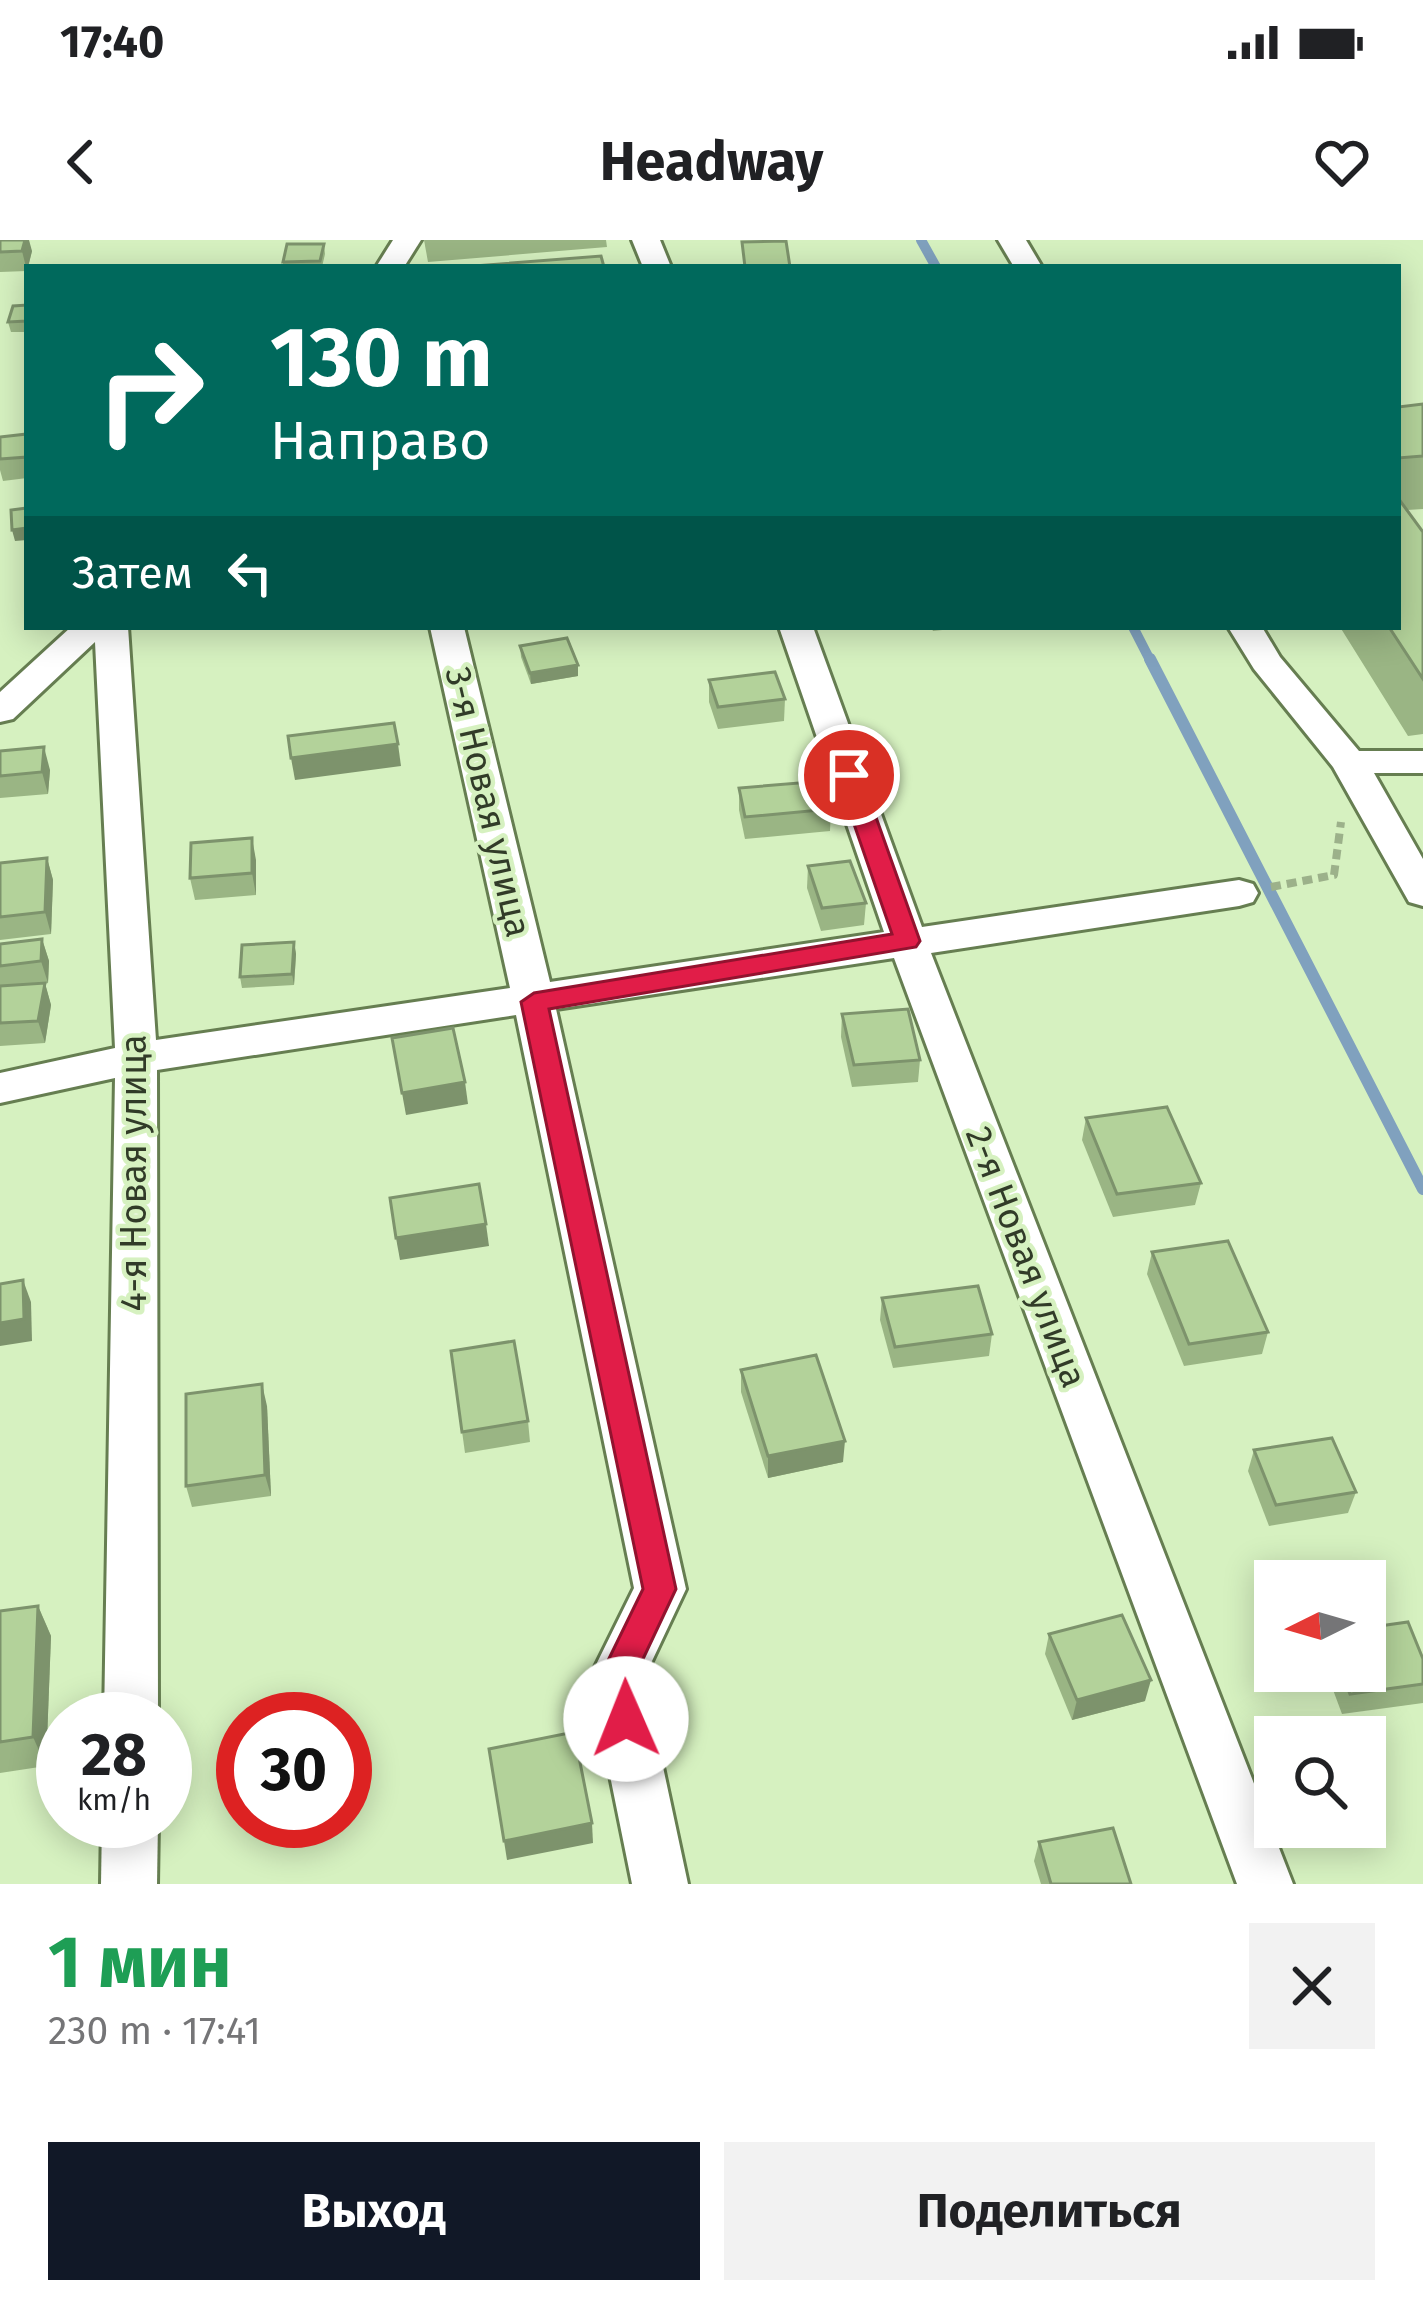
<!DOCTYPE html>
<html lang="ru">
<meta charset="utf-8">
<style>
body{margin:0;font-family:"Fira Sans",sans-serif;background:#f2f2f2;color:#202124;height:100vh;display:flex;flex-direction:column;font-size:45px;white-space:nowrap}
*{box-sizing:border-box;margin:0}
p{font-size:39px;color:#757577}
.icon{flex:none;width:66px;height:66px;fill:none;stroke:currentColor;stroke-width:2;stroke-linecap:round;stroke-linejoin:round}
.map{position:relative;height:1644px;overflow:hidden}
.sheet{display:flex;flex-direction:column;background:#fff;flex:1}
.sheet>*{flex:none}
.guide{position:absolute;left:24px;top:24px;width:1377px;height:366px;border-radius:0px;box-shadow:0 6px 30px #0003;background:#00695c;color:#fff;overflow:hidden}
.needle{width:78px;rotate:265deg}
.buttons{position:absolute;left:1254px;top:1320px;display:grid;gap:24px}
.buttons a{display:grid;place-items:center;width:132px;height:132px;border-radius:0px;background:#fff;box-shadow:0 6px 30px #0003;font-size:60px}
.speed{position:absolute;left:36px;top:1452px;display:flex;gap:24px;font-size:60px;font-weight:700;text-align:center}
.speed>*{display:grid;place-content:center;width:156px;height:156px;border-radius:50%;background:#fff;box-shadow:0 6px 30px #0003;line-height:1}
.speed small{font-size:30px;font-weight:400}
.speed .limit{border:18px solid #d22;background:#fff;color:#111}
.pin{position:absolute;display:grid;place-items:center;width:102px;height:102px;color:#fff;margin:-51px;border:6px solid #fff;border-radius:50%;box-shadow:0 3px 12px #0007}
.me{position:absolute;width:132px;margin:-66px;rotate:359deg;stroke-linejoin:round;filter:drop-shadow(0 0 9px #0008)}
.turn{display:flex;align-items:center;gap:42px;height:252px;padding:0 48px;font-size:54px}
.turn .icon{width:156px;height:156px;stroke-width:2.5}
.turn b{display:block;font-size:84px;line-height:102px}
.then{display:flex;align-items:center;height:114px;padding:0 48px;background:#0003;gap:24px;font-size:45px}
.round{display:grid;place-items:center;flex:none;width:126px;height:126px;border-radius:0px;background:#f2f2f2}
.overview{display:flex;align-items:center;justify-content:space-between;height:204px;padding:0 48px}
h1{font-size:72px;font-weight:700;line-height:90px;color:#1e9e55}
.button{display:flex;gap:24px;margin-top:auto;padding:24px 48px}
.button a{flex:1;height:138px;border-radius:0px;background:#111827;color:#fff;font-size:48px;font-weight:700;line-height:138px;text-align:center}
.button a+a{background:#f2f2f2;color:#202124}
.status{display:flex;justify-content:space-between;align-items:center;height:84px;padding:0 60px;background:#fff;direction:ltr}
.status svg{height:33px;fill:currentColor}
header{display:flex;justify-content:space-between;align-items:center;height:156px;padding:0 48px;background:#fff;font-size:54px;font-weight:700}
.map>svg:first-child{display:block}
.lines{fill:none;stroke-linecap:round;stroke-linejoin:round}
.stream-far1{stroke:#80a1be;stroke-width:10}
.stream{stroke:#80a1be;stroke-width:12}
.street-casing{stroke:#667e51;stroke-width:6}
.path{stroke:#9cb18a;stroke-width:8;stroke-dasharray:10 6;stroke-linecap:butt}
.street{fill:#fff;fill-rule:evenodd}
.wall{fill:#9ab584}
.shaded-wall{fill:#7d936c}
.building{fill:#b3d29a;stroke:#7d936c;stroke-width:3}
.route{fill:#e11d48;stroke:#92132f;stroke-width:3}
.labels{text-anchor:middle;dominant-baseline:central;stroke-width:9;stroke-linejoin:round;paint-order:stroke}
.street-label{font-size:36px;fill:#313b28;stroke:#d6f1c0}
</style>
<div class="status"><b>17:40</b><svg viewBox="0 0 49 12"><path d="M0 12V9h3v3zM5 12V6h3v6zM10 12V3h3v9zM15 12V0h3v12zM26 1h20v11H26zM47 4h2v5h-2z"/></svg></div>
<header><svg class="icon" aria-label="back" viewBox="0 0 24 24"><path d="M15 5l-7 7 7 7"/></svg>Headway<svg class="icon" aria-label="heart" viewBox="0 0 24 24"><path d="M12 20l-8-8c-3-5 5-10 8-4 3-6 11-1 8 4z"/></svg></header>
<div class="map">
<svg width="1423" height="1644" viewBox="0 0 1423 1644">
<rect width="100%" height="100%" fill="#d6f1c0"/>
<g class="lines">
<!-- stream-far1 -->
<g class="stream-far1">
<path d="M921 0 936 27"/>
<path d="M1133 387 1151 422"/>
</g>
<!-- stream -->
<path class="stream" d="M1150 419 1423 949"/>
<defs>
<g id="street">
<path d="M393 0H421L404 27H376Z"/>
<path d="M632 0H660L671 27H643Z"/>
<path d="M998 0H1026L1042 27H1014Z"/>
<path d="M71 387H128L156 800 510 748 430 387H464L550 742 884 692 779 387H813L922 687 1239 640 1253 644 1258 653 1253 662 1239 666 931 713 1293 1644H1237L894 718 556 769 686 1349 644 1438 688 1644H632L590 1437 634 1348 516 775 157 830 158 1479H104L115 838 0 863V833L115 808 95 402 13 479 0 482V452Z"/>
<path d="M1228 387H1262L1280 417 1359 511H1423V533H1374L1423 619V666L1409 662 1333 527 1254 429Z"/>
<path d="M102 1581H158L157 1644H101Z"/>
</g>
</defs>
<!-- street casing -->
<use href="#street" class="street-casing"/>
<!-- path -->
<path class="path" d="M1271 647 1334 635 1341 582"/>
<!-- street -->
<use href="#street" class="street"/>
</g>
<!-- wall -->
<g class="wall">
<path d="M0 0 32 11 27 31 0 32Z"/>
<path d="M424 0H606L607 7 428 22Z"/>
<path d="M324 4 325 14 322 27H283V22Z"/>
<path d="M27 65V92H11L8 82Z"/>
<path d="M1423 164V269L1407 270 1423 292V494L1408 496 1340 387H1398V167Z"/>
<path d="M27 194V238L3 241 0 230V197Z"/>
<path d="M931 387H970L933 391Z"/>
<path d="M520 406 578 436 531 444 521 417Z"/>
<path d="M709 440 785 459 784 481 718 489 709 462Z"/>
<path d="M0 511 50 530 48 554 0 558Z"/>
<path d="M739 548 831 569 830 591 745 599 739 570Z"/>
<path d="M47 618 53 640 51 694 0 700V623Z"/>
<path d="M256 620V655L195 660 190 638Z"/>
<path d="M808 626 866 663 864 685 821 691 807 648Z"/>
<path d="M42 699 49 721 48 743 45 744 51 765 45 803 0 806V704Z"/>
<path d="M294 702 296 714 294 745 242 748 240 737Z"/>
<path d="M842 774 920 820 918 842 852 847 841 797Z"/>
<path d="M1086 878 1201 943 1195 965 1113 977 1082 900Z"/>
<path d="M1152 1012 1268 1092 1262 1114 1184 1126 1147 1034Z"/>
<path d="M882 1058 992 1094 989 1116 893 1128 880 1080Z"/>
<path d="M451 1111 528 1181 530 1202 465 1213Z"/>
<path d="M741 1130 843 1222 768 1238 741 1152Z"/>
<path d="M267 1166 271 1256 192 1267 186 1246Z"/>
<path d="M1254 1210 1356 1252 1348 1273 1269 1286 1248 1231Z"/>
<path d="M38 1366 51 1396 46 1526 0 1533V1371Z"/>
<path d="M1049 1394 1145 1461 1072 1480 1045 1414Z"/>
<path d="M1423 1419V1463L1342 1474 1326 1431H1365Z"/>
<path d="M1039 1602 1131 1644H1041L1034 1621Z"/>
</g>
<!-- shaded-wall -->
<g class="shaded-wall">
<path d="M25 0H29L32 11 27 31 22 11Z"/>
<path d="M27 288V300L15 301 12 290Z"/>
<path d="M578 425V436L531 444 530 433Z"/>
<path d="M398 504 401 526 295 540 291 518Z"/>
<path d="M44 507 50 530 48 554 42 532Z"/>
<path d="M252 598 256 620V655L252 633Z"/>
<path d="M47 618 53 640 51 694 45 672Z"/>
<path d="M42 699 49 721 48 743 41 721Z"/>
<path d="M294 702 296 714 294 745 292 734Z"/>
<path d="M45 743 51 765 45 803 38 781Z"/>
<path d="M465 842 468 864 406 875 402 853Z"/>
<path d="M486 984 489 1006 400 1020 396 998Z"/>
<path d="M23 1040 31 1062 32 1101 0 1106V1083Z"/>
<path d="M262 1144 267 1166 271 1256 265 1235Z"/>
<path d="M845 1201 843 1222 768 1238V1216Z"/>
<path d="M38 1366 51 1396 46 1526 33 1497Z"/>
<path d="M1151 1440 1145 1461 1072 1480 1077 1460Z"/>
<path d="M592 1583 593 1603 507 1620 504 1601Z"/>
</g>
<!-- building -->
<g class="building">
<path d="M0 0H25L22 11 0 12Z"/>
<path d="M786 1 790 27H745L742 2Z"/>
<path d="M287 4H324L320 21 283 22Z"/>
<path d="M601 16 604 27H461Z"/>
<path d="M27 65V81L8 82 13 66Z"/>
<path d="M1423 164V216L1398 218V167Z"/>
<path d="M27 194V217L0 219V197Z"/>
<path d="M1398 258 1423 292V439L1389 387H1398Z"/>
<path d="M27 268V288L12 290 11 270Z"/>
<path d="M567 398 578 425 530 433 520 406Z"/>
<path d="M775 432 785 459 718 467 709 440Z"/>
<path d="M394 483 398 504 291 518 288 496Z"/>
<path d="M44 507 42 532 0 536V511Z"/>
<path d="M823 541 831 569 745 577 739 548Z"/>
<path d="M252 598V633L190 638 191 603Z"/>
<path d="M47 618 45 672 0 677V623Z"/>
<path d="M850 621 866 663 822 668 808 626Z"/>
<path d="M42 699 41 721 0 726V704Z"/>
<path d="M294 702 292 734 240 737 242 705Z"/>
<path d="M45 743 38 781 0 783V746Z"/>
<path d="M908 769 920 820 854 825 842 774Z"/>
<path d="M453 788 465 842 402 853 392 798Z"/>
<path d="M1167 867 1201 943 1117 954 1086 878Z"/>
<path d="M479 944 486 984 396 998 390 958Z"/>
<path d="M1228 1001 1268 1092 1189 1104 1152 1012Z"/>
<path d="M23 1040 24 1079 0 1083V1044Z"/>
<path d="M978 1046 992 1094 895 1107 882 1058Z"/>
<path d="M514 1101 528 1181 462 1192 451 1111Z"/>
<path d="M816 1115 845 1201 768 1216 741 1130Z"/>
<path d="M262 1144 265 1235 186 1246V1154Z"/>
<path d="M1332 1198 1356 1252 1276 1265 1254 1210Z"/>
<path d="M38 1366 33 1497 0 1502V1371Z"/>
<path d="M1122 1375 1151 1440 1077 1460 1049 1394Z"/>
<path d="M1408 1382 1423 1419V1444L1350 1454 1341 1431H1365V1388Z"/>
<path d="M574 1492 592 1583 504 1601 489 1509Z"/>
<path d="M1113 1588 1131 1644H1051L1039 1602Z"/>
</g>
<!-- route -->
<path class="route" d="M849 528 861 535 920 701 916 707 549 769 676 1349 634 1438 643 1479 638 1490 626 1495 613 1490 600 1437 643 1349 521 762 534 753 892 694 837 535Z"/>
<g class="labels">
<!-- street labels -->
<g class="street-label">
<text transform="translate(488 562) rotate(77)">3-я Новая улица</text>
<text transform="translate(134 933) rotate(-90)">4-я Новая улица</text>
<text transform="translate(1026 1017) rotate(69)">2-я Новая улица</text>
</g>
</g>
</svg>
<div class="buttons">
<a><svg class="needle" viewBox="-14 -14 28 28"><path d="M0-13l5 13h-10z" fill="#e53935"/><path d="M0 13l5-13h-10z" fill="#757577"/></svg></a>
<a><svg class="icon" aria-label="search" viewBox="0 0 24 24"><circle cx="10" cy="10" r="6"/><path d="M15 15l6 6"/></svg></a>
</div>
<div class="speed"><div>28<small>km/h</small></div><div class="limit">30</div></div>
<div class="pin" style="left:849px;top:535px;background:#d93025"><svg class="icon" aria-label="arrive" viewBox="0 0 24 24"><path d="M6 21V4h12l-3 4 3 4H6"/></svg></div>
<svg class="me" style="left:626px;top:1479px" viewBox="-20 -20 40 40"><circle r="19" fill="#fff"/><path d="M0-13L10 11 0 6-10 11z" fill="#e11d48"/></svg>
<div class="guide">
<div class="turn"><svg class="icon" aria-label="right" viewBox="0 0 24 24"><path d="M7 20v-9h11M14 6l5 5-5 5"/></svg><div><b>130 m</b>Направо</div></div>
<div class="then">Затем<svg class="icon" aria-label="left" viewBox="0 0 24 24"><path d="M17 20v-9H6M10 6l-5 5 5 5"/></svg></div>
</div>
</div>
<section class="sheet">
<div class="overview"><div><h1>1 мин</h1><p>230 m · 17:41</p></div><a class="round"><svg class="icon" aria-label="close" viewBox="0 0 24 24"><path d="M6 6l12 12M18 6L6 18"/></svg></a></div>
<div class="button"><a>Выход</a><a>Поделиться</a></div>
</section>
